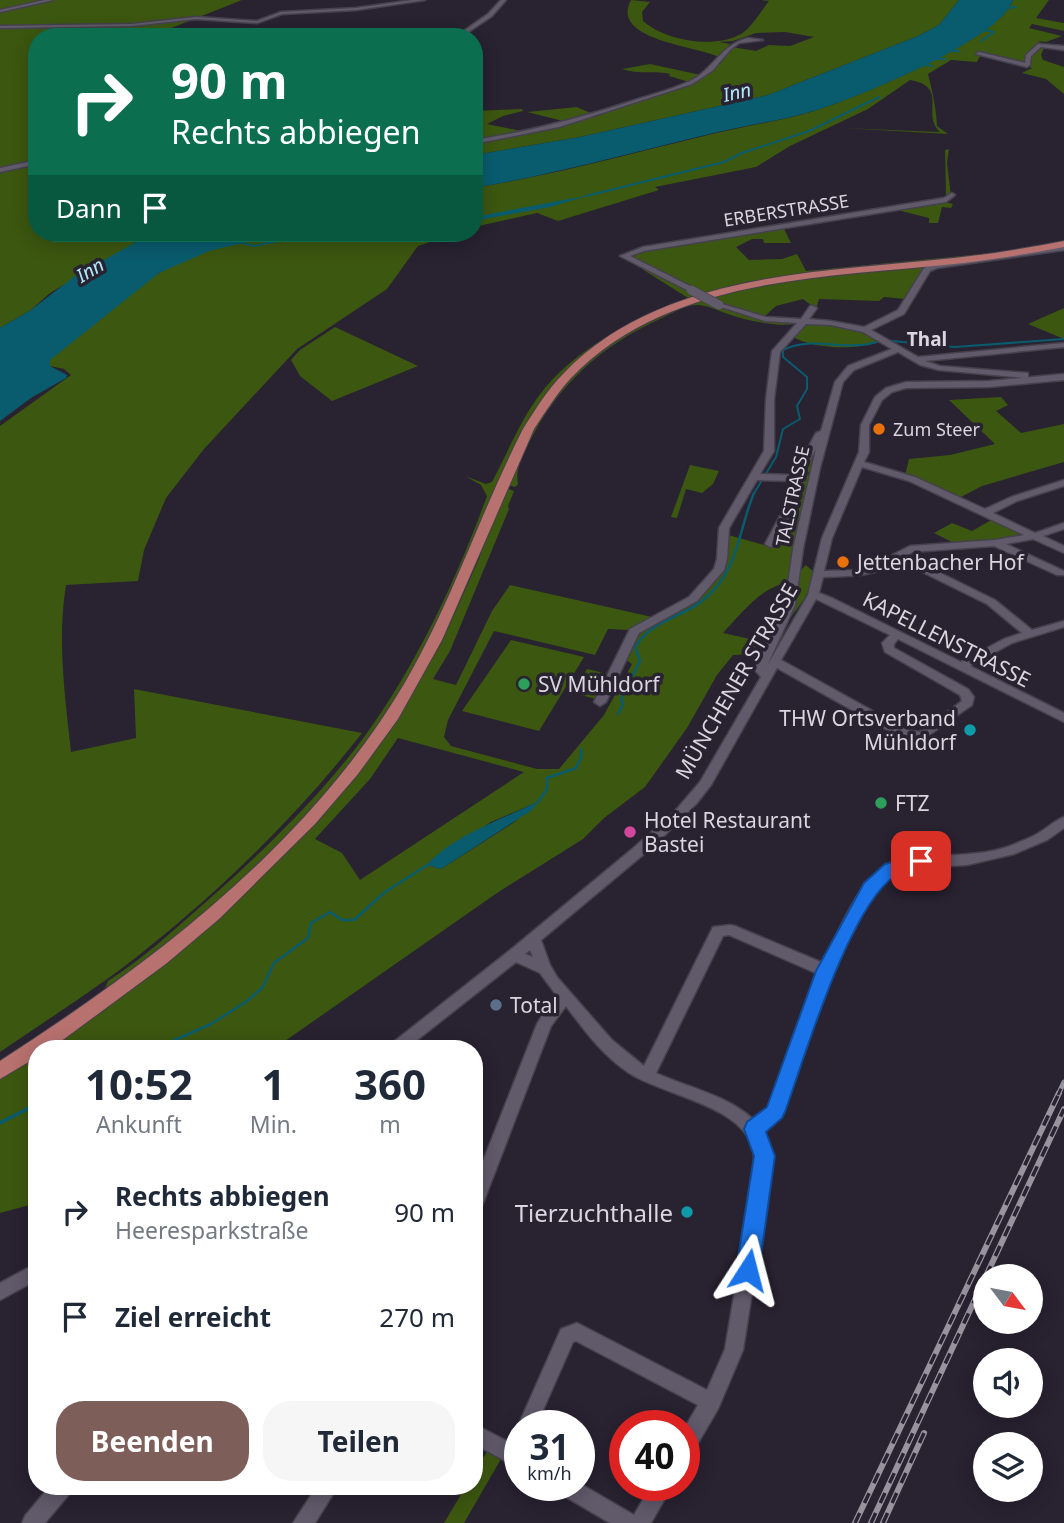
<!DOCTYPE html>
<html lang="de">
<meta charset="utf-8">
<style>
body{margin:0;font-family:"Noto Sans",sans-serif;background:#f6f6f7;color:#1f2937;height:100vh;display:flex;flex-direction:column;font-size:26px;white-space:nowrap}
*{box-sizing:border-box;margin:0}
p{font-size:23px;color:#747a83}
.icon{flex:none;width:38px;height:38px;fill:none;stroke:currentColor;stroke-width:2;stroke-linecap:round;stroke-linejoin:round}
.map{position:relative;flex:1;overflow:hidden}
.drawer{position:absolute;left:28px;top:1040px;width:455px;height:455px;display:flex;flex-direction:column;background:#fff;border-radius:28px;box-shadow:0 4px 18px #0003}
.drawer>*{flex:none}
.banner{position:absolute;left:28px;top:28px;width:455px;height:214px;border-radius:28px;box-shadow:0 4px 18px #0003;background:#0b6e4f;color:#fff;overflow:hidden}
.needle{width:46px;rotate:122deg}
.tools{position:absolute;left:973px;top:1264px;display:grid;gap:14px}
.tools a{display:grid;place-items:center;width:70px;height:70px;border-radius:50%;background:#fff;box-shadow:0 4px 18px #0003;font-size:35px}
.speed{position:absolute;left:504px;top:1410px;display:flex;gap:14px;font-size:35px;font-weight:700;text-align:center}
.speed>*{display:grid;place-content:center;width:91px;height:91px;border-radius:50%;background:#fff;box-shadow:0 4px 18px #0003;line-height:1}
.speed small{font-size:18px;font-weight:400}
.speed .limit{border:10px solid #d22;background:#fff;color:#111}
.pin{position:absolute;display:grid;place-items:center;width:60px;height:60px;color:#fff;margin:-30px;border-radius:14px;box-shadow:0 4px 10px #0006}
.me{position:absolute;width:77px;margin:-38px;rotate:9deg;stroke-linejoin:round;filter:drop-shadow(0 0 5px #0008)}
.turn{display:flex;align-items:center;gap:24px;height:147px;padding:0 28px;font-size:32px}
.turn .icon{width:91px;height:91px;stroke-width:2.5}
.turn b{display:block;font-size:49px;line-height:60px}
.then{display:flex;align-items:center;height:66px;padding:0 28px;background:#0003;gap:14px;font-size:26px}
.eta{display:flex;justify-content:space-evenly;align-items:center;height:119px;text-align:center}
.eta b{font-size:42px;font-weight:700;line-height:49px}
.action{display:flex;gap:14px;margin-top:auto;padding:14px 28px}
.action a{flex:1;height:80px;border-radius:28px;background:#7e5e59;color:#fff;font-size:28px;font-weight:700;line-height:80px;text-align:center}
.action a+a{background:#f6f6f7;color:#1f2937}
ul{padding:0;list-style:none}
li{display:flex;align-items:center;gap:21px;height:105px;padding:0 28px}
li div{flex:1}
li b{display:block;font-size:26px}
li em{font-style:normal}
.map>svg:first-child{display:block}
.green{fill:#3c5710;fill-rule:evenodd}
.water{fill:#095c6e}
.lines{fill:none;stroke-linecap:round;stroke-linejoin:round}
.stream-far2{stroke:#095c6e;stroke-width:2}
.stream-far1{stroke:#095c6e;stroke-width:2.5}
.stream{stroke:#095c6e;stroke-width:3.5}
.minor-casing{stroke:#45414c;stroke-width:3}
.major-casing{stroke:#45414c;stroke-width:2}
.minor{fill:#605a6b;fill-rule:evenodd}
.major{fill:#b7716f;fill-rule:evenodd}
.rail-far1-casing{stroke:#98949f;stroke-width:5}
.rail-casing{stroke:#98949f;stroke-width:6}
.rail-far1{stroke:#282231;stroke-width:2.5;stroke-dasharray:7;stroke-linecap:butt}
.rail{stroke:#282231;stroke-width:3.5;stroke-dasharray:11;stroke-linecap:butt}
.minor-bridge-casing{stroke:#45414c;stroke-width:10;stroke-linecap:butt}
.minor-bridge{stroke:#605a6b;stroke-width:9}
.route{fill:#1a73e8;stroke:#114b97;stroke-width:2}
.food-dot{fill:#e8710a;stroke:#282231;stroke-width:2.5}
.leisure-dot{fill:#2e9e5b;stroke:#282231;stroke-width:2.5}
.culture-dot{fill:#0f9aa8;stroke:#282231;stroke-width:2.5}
.hotel-dot{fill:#d1479c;stroke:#282231;stroke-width:2.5}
.service-dot{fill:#5c6f8a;stroke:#282231;stroke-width:2.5}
.labels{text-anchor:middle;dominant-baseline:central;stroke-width:7;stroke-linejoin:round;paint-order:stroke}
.far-street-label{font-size:18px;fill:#d9d6df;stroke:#282231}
.far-poi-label{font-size:18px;fill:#d9d6df;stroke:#282231;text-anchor:start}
.far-water-label{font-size:19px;font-style:italic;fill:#b0e9fa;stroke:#282231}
.far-neighbourhood-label{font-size:19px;font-weight:bold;fill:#d9d6df;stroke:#282231}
.poi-label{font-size:21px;fill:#d9d6df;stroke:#282231;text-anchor:start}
.street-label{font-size:21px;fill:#d9d6df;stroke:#282231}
.near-poi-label{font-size:24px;fill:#d9d6df;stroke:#282231;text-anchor:end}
</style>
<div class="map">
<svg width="1064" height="1523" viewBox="0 0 1064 1523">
<rect width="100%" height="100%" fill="#282231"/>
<!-- green -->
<g class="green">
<path d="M0 0H242L174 27 142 37 74 35 37 37V233H161L138 241 50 293 31 310 0 328Z"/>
<path d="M631 0 650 2 642 12 643 21C666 41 714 49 741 34 752 27 761 11 769 1L761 0H959L939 25 918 36 768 95 580 137 474 155V141L483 138 474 135V111L522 109 523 111 503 116 487 124 531 133 595 117 699 79 732 47 756 51 769 45 790 46 814 37 785 32 756 33 733 41 719 42 730 44 719 57C698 46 609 40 631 0Z"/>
<path d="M1013 0H1049L1036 18 1064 23V31L1032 24 1029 28 1062 36 1046 42 1038 41 1045 45 1041 55 1043 60 1064 67V94L1046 79 1022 73 1032 68 1027 66 1031 64 1029 62 1032 51 1027 64 981 54 977 62 951 60 928 74C932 90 936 106 937 126L948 134 842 128 940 132C920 114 950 87 910 80L868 109 790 146 756 167 655 187 659 190 558 221 537 213 474 227V188C553 175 630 154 708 135 744 126 782 121 817 110 858 97 1000 39 1013 0Z"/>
<path d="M650 64 701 75 689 82 669 76 670 74C652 70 640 75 622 69Z"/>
<path d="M577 107 595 115 567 122 527 112Z"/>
<path d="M949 149 947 163 951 196 940 201 953 204 951 208 942 207 938 223H929V218L893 209 946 197 945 150Z"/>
<path d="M783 227 791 243H764L763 239H752L736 247 749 260 782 259 797 254 806 271 1003 252 1064 241C920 274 769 256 634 324 603 339 573 360 551 387 514 433 495 492 473 546 456 591 435 635 411 676 358 765 287 841 209 909 176 937 143 966 105 988L108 981C144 958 175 929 207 901 260 854 311 805 355 749 411 677 456 581 487 496L481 485 465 476 486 484 492 482C507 454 519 423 538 397 574 348 633 320 688 298L623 257 655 273 630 258V255L645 250Z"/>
<path d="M270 233H456L418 246 387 289 297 349 204 449 166 498 144 550 138 581 66 585C57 640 65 696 71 752L136 738 134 689 362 733C299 814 224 887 144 951 98 988 48 1019 0 1052V426L71 375 64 369 50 366 49 360 57 353C92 329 122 296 159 273 193 252 233 244 270 233Z"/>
<path d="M930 265 922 270 906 299 884 297 879 301 819 299 816 309 803 299 776 306 764 317 744 312 709 297 770 282Z"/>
<path d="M704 299 751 317 796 324C776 327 748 321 728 314 718 311 708 305 697 305 685 305 673 313 662 318 602 345 558 384 529 443 522 456 515 470 518 484L515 487 508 485C515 469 521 451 528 435 563 363 633 326 704 299Z"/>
<path d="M1064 308V339L1028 324Z"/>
<path d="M810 323C835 325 857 327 878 341 858 351 811 349 792 336L805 325Z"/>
<path d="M335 327 418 366 332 401 300 376 291 360 300 350Z"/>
<path d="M1001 397 1008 405 996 411 1021 433 1064 424V462L982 486 957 499 905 476 909 459 950 455 995 444 949 400Z"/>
<path d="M820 437 811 470 807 474 809 475 790 583C763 584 740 615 723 633L769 643 763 654 733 655 717 675 687 728 645 787 604 818 583 839 497 893 275 1048H45L115 1000 195 935 401 711 441 644 478 561 506 488 514 491 508 506 509 509 450 651 433 679 456 685 492 611 510 585 652 617 629 630 608 629 595 655 494 631 448 720 444 737 451 746 537 769H559L604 715 632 664 625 659 635 634 686 605 715 578 725 534 771 547 790 517 799 479ZM398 738 524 772 360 880 342 853 315 839 370 779ZM538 802 513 823 441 869 427 865 491 822Z"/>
<path d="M690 465 719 471 713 484 702 493 686 489 677 518 671 517Z"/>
<path d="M993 519 1026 536 956 544 934 533 952 523 972 531Z"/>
<path d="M806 565 815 573 805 598 788 621 796 575Z"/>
<path d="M511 640 584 657 539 731 462 711Z"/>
<path d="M587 669 609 674 596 699 573 693Z"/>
<path d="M37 1054V1203L0 1213V1078Z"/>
<path d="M488 1450 501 1459 464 1523H444L466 1486H474V1473Z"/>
</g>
<!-- water -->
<g class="water">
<path d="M959 0H1013C1000 40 858 97 817 110 785 120 751 124 718 132 637 151 556 174 474 188V155L580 137 768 95 918 36 939 25Z"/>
<path d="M590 195 550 207 474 221V217Z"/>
<path d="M161 233H270L243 243 209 251 159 273 50 360V366L67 375 66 378 31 398 0 421V328L31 310 75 276 138 241Z"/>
<path d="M539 801 532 810 441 869 427 865C453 835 504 819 539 801Z"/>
</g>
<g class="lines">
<!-- stream-far2 -->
<g class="stream-far2">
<path d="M1010 8 1016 7"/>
<path d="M981 41 994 32 983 30"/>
<path d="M951 51H959"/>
<path d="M935 59H945"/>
<path d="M924 65 932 66"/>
<path d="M586 196 724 162 742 153 809 131 879 97"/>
<path d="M243 243 254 246 316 233"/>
<path d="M892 341 955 347 1064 339"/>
<path d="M753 495 776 457 783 429 800 419 797 406 807 389V377L783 357V350C812 335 846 352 877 342"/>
</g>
<!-- stream-far1 -->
<g class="stream-far1">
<path d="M618 714 623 704 621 699 640 661 635 647C654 617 686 618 709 595 739 567 739 528 754 493"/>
<path d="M538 802 547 789V778L576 768 581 757V749"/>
<path d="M157 1048 211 1024 247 1001 262 988 274 963 308 938 311 923 330 912 342 920H354L385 892 429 864"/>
</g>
<!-- stream -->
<path class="stream" d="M0 1123 37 1104"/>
<defs>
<g id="minor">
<path d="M45 0H53L0 12V10Z"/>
<path d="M413 0H425L356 10 282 14 257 23 196 19 132 26 0 28V26L132 24 196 17 257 21 281 12 356 8Z"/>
<path d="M501 0H506L492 16 461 37H455L488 14Z"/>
<path d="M748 38 763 40 739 43 731 49 712 71 692 84 559 127 474 144V140C528 132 580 118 632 101 650 95 670 90 688 82 713 71 720 45 748 38Z"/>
<path d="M1038 44 1064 46V50L1041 47 1031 56 1030 65 1027 67 976 54 979 52 1025 63 1026 55Z"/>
<path d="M37 160V164L0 172V168Z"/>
<path d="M952 193 955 195 946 202 644 251 630 256 694 288V292H691L620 256 643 247 944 198Z"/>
<path d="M1064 246V250L937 268 930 271 904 314 871 330 918 357 1064 343V347L925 361 940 366 1028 373V377L1025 378 939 370 920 365 898 352 854 370 843 382 820 468 803 549 795 605 767 666 808 595 822 538 859 452 861 425 875 397 886 388 906 382 989 381 1064 374V380L989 387 906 388 892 392 882 400 869 425V452L864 462 915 477 985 509 1011 497 1064 480V486L1017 501 993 513 1035 533 1064 523V529L1043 536 1064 546V553L1033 539 1006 544 1064 571V575H1057L994 546 913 552 906 556 995 600 1032 630 1064 621V627L1012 643 970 666 1064 713V722L898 639 894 644V648L968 689 974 697 972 705 922 740 900 737 777 668 711 785 697 803 656 844 541 940 550 965 557 977 612 1040 644 1066 713 927 730 925 735 926 823 963C843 925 861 864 912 858 944 854 976 857 1007 847 1017 843 1028 839 1037 834 1046 829 1054 821 1064 817V828L1047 840 1014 854 967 865 910 868 897 872 881 883 867 905 833 971 783 1112 781 1117 762 1133 769 1148 771 1172 743 1350 718 1409 691 1455 684 1457V1429L698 1405 576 1341 573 1342 536 1426H520V1431L518 1426 561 1329 577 1323 707 1390 725 1349 755 1172C754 1163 755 1153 752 1145 736 1104 663 1095 629 1073 603 1056 584 1030 566 1006L551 1026 482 1206 480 1211 474 1214V1184L537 1024 549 1004 557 996 540 973 516 962 407 1048H388L391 1044 514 947 631 850 675 811 700 782 761 677 754 669 785 605 793 549 816 449 804 471 798 501 774 546 770 547 765 544 788 501 792 481 757 480 729 528 727 559 724 570 697 601 639 633 606 702 600 706 594 702 630 629 689 597 714 569 717 559 719 528 764 451 766 399 772 351 797 323 765 321 715 305 719 303 766 317 801 319 810 306H813L817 308 809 319 831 321 864 327 898 310 924 268 932 264ZM806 324 831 325 863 332 892 349 848 366 835 382 821 431 816 433 793 475 760 474 774 451V399L780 352ZM862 467 909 481 1024 535 995 540 910 546 894 554 881 564 863 570 824 571 832 538ZM900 561 987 604 1022 633 1004 639 961 662 832 598 819 593 823 577C851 576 875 577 900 561ZM816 599 890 635 882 643 885 652 960 695 962 701 920 732 907 730 781 660ZM729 935 818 974 769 1108 754 1120C727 1095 689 1088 656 1073L723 936ZM530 950 533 957 525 954Z"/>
<path d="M37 1263V1280L0 1300V1283Z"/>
<path d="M474 1424 520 1448V1469L474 1444Z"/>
<path d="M579 1483 634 1515 651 1486H672L651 1523H610L559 1493 556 1486H579Z"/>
<path d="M50 1486H73L70 1493 45 1523H22L25 1516Z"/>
<path d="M317 1486H338L315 1523H293Z"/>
</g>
<path id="major" d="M1064 241V247C1027 254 991 260 954 264 825 278 669 276 571 378 557 393 546 411 534 429L442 640 398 719 358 774 315 824 219 919 167 963 60 1042 51 1048H37V1057L0 1079V1061C155 961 313 841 407 679 453 599 481 511 523 429 535 410 547 390 564 373 661 272 824 272 954 258 991 254 1027 248 1064 241Z"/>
</defs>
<!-- minor casing -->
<use href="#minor" class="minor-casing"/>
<!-- major casing -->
<use href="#major" class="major-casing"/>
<!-- minor -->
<use href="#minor" class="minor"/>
<!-- major -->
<use href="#major" class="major"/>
<defs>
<path id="rail-far1" d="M1058 1095 1064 1082"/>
<g id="rail">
<path d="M986 1276 1064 1109"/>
<path d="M855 1523 1059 1093"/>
<path d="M871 1523 985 1278"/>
<path d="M883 1523 924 1433"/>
</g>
</defs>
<!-- rail-far1 casing -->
<use href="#rail-far1" class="rail-far1-casing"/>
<!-- rail casing -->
<use href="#rail" class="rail-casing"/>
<!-- rail-far1 -->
<use href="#rail-far1" class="rail-far1"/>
<!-- rail -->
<use href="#rail" class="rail"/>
<defs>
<path id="minor-bridge" d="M691 290 719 305"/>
</defs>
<!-- minor-bridge casing -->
<use href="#minor-bridge" class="minor-bridge-casing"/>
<!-- minor-bridge -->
<use href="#minor-bridge" class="minor-bridge"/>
</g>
<!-- route -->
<path class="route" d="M921 855 929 861 927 865C917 868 904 870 896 875 849 906 805 1056 785 1112L782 1118 766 1132 775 1156 759 1270 756 1277 748 1280 740 1277 736 1270 754 1156 744 1129 747 1122 767 1107 816 971 864 883 885 864Z"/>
<!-- markers -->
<g class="food-dot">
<circle cx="879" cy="429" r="7"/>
<circle cx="843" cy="562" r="7"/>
</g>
<g class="leisure-dot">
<circle cx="524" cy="684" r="7"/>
<circle cx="881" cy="803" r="7"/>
</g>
<g class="culture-dot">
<circle cx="970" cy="730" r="7"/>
<circle cx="687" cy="1212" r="7"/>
</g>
<circle class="hotel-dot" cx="630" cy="832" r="7"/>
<circle class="service-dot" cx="496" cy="1005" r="7"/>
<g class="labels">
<!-- far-street labels -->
<g class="far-street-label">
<text transform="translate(786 210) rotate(-9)">ERBERSTRASSE</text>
<text transform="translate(792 496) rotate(-78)">TALSTRASSE</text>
</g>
<!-- far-poi labels -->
<g class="far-poi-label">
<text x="893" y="429">Zum Steer</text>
</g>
<!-- far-water labels -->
<g class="far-water-label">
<text transform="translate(737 92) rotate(-13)">Inn</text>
<text transform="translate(90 270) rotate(-31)">Inn</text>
</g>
<!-- far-neighbourhood labels -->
<g class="far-neighbourhood-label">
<text x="927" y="339">Thal</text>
</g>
<!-- poi labels -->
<g class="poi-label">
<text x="857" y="562">Jettenbacher Hof</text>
<text x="538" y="684">SV Mühldorf</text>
<text x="956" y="718" text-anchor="end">THW Ortsverband<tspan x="956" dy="24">Mühldorf</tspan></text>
<text x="895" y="803">FTZ</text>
<text x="644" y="820">Hotel Restaurant<tspan x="644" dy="24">Bastei</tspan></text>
<text x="510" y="1005">Total</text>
</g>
<!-- street labels -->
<g class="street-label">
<text transform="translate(947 639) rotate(27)">KAPELLENSTRASSE</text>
<text transform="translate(736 681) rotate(-60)">MÜNCHENER STRASSE</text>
</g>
<!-- near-poi labels -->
<g class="near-poi-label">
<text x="673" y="1212">Tierzuchthalle</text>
</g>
</g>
</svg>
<div class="tools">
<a><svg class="needle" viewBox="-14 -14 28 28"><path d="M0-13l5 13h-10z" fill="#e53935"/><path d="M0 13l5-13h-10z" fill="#747a83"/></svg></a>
<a><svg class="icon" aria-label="sound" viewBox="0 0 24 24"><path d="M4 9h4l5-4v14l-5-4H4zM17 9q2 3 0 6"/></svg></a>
<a><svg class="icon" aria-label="layers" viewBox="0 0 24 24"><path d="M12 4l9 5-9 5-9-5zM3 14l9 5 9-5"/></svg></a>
</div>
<div class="speed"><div>31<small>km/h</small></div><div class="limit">40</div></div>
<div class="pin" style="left:921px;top:861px;background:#d93025"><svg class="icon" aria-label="arrive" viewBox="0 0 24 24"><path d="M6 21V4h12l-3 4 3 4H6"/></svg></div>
<svg class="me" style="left:748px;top:1270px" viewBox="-20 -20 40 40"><path d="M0-17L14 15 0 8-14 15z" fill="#1a73e8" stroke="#fff" stroke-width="4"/></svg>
<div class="banner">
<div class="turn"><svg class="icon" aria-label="right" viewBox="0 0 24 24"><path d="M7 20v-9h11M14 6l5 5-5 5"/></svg><div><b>90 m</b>Rechts abbiegen</div></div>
<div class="then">Dann<svg class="icon" aria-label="arrive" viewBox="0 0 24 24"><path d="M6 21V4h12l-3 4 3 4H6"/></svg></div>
</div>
<section class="drawer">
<div class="eta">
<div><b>10:52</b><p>Ankunft</p></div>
<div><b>1</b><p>Min.</p></div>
<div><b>360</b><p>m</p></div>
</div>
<ul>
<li><svg class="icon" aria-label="right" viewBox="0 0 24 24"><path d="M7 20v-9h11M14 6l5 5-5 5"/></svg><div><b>Rechts abbiegen</b><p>Heeresparkstraße</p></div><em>90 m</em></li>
<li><svg class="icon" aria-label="arrive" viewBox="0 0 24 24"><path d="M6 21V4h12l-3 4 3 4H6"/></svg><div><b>Ziel erreicht</b></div><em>270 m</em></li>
</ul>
<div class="action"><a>Beenden</a><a>Teilen</a></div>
</section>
</div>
